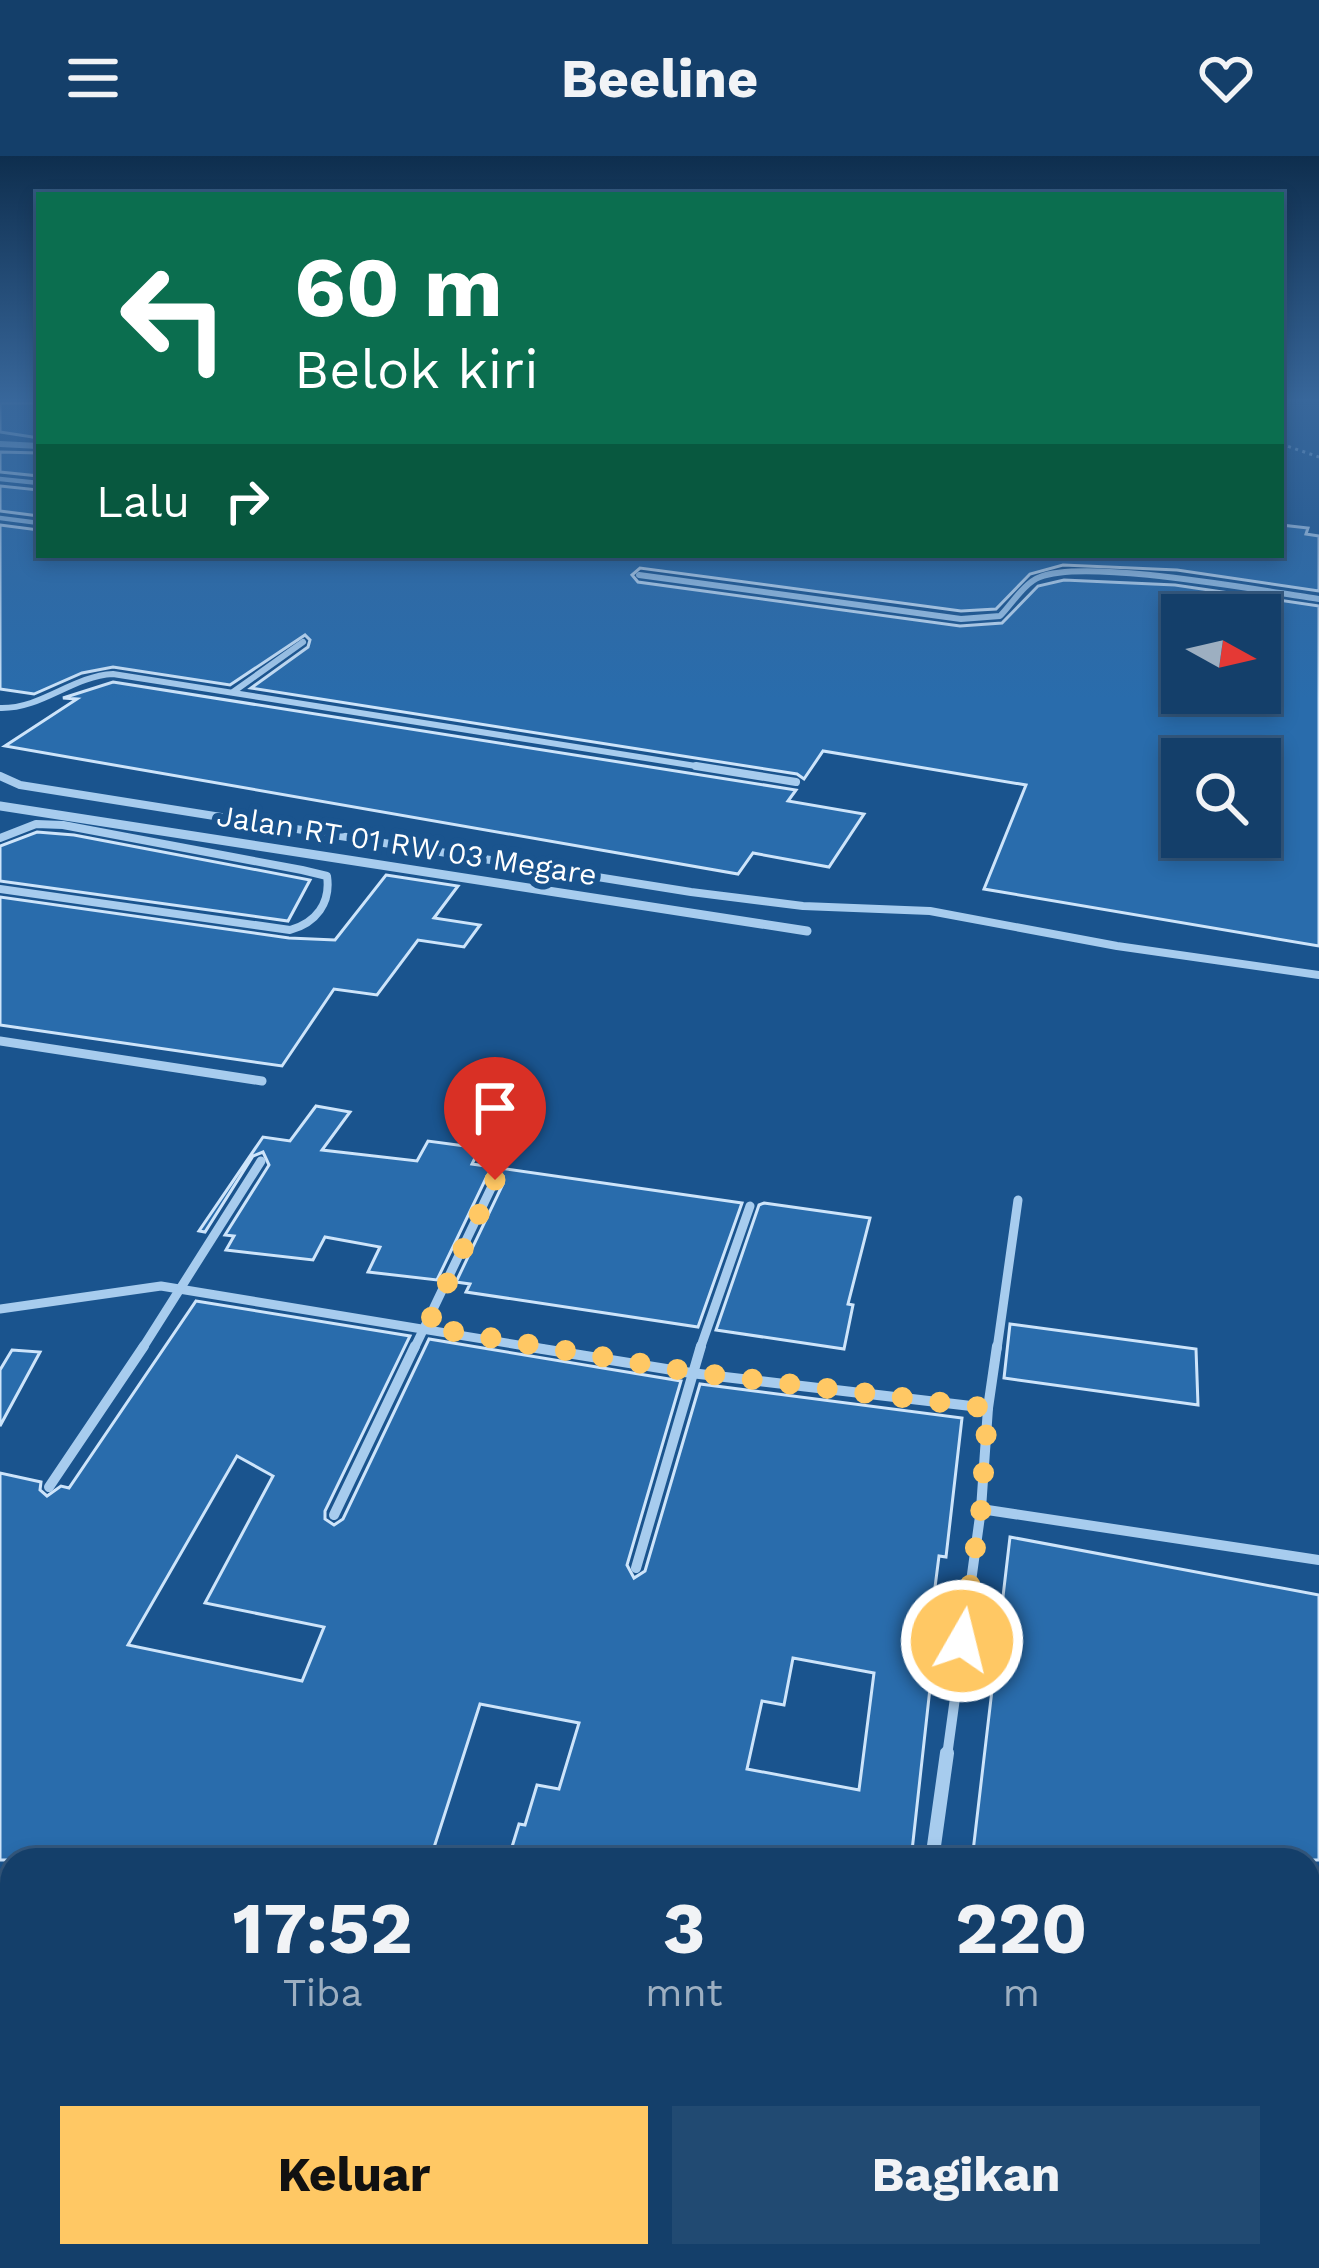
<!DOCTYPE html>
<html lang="id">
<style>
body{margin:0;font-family:"Work Sans",sans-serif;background:#214a72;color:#f1f3f6;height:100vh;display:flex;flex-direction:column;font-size:45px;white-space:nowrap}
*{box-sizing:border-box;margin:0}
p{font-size:39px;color:#9dafc1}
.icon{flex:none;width:66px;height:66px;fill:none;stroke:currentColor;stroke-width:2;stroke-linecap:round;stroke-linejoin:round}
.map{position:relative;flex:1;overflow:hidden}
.details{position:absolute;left:0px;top:1692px;width:1320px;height:420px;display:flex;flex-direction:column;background:#143f6a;border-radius:36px 36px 0 0;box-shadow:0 6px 18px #0003,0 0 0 3px #33587e}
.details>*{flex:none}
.top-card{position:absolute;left:36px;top:36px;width:1248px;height:366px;border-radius:0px;box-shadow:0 6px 18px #0003,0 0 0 3px #33587e;background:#0b6e4f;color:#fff;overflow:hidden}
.needle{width:78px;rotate:98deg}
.controls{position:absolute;left:1161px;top:438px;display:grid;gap:24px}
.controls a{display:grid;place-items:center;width:120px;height:120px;border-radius:0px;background:#143f6a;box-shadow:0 6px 18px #0003,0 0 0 3px #33587e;font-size:60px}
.pin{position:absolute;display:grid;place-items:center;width:102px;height:102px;color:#fff;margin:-123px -51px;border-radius:50% 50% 50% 0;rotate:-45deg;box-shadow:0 0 12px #0007}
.pin .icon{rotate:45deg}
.me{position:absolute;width:132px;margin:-66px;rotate:8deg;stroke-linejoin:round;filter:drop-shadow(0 0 9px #0008)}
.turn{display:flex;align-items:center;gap:42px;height:252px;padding:0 60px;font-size:54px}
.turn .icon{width:156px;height:156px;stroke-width:2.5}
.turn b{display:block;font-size:84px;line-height:102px}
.then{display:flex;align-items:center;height:114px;padding:0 60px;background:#0003;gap:24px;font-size:45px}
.eta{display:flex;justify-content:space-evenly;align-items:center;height:204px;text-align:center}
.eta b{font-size:72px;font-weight:700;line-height:84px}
.primary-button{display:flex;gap:24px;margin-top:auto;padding:24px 60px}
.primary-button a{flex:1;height:138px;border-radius:0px;background:#ffc864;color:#111;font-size:48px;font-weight:700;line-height:138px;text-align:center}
.primary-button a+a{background:#214a72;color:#f1f3f6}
header{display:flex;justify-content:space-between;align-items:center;height:156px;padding:0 60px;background:#143f6a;font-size:54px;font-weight:700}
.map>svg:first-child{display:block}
.building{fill:#296cac;stroke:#cde4fa;stroke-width:3;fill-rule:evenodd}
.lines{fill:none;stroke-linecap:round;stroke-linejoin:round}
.path{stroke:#a7ccee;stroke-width:3;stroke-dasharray:3 4.5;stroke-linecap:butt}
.lane-far5{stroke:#a7ccee;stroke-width:4.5}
.lane-far4{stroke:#a7ccee;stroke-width:6}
.lane-far3{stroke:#a7ccee;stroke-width:8}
.lane-far2{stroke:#a7ccee;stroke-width:9}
.lane-far1{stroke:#a7ccee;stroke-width:10}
.lane{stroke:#a7ccee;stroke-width:14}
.street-far1{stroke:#a7ccee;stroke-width:6}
.street{stroke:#a7ccee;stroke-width:9}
.route{stroke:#ffc864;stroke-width:21;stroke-dasharray:0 37.8}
.labels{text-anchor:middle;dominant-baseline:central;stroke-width:12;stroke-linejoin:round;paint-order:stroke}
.far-street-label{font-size:30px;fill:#fff;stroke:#1a548e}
</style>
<header><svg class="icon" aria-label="menu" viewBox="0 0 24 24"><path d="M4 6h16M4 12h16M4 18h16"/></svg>Beeline<svg class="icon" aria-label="heart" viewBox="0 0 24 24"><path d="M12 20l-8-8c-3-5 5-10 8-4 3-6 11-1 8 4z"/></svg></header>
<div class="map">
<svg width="1319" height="2112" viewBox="0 0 1319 2112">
<rect width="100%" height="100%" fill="#1a548e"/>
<!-- building -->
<g class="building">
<path d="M0 247H39V282L0 276Z"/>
<path d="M0 296 39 297V320L0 316Z"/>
<path d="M0 330 39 334V360L0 355Z"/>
<path d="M0 369 39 374V399L919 401 1281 399V369L1308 372 1306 378 1319 380V435L1177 414 1063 409 1030 418 996 453 961 455 640 412 632 419 638 426 960 470 1002 467 1038 430 1064 424 1175 429 1319 450V790L984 733 1026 629 823 595 804 623 797 618 251 532 308 491 310 484 305 479 230 529 113 511 82 517 34 538 0 533ZM1182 459H1260V537H1182ZM1182 603H1260V681H1182Z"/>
<path d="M113 526 796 634 788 645 864 658 829 711 753 697 738 718 5 590 77 543 63 542Z"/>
<path d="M37 676 74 679 310 724 288 765 0 725V690Z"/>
<path d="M386 719 458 730 434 762 480 769 464 791 418 784 377 839 334 833 282 910 0 869V741L289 782 335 784Z"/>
<path d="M316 950 350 956 322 994 417 1005 428 985 480 992 472 1008 742 1047 698 1171 466 1136 470 1128 456 1126 503 1028V1020L495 1015 487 1020 437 1124 368 1116 380 1091 325 1081 313 1104 226 1094 234 1080 225 1079 269 1009 263 996 253 1000 205 1076 199 1075 263 981 290 985Z"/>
<path d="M764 1047 870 1062 848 1148 853 1149 844 1193 716 1174 759 1049Z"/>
<path d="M196 1145 410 1180 325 1355V1363L334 1369 343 1363 429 1183 681 1225 627 1409 634 1422 645 1415 700 1228 962 1262 946 1401 939 1400 928 1486 935 1487 911 1704H508L519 1668 525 1669 537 1629 559 1633 579 1567 480 1548 430 1704H0V1317L41 1326 40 1334 47 1340 61 1330 69 1332ZM237 1300 273 1320 205 1447 324 1471 302 1525 128 1489ZM793 1502 874 1517 859 1634 747 1613 762 1545 784 1549Z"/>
<path d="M1010 1168 1196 1193 1198 1249 1004 1222Z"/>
<path d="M12 1194 40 1196 0 1270V1214Z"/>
<path d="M1010 1381 1319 1439V1704H972Z"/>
</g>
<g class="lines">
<!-- path -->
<path class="path" d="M1281 288 1319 301"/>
<!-- lane-far5 -->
<g class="lane-far5">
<path d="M0 323 39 327"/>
<path d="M0 362 39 367"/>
</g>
<!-- lane-far4 -->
<g class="lane-far4">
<path d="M639 419 961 463 1000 460C1012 448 1024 427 1040 421 1087 402 1262 435 1319 443"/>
<path d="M233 536 303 486"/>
<path d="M0 552C42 553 72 520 113 518L715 613"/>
</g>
<!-- lane-far3 -->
<g class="lane-far3">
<path d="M696 610 796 626"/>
<path d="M0 620 20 629 691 736 803 750 930 755 1117 790 1319 819"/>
<path d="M0 682 36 668 63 669 302 714 327 720C331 747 316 767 290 774L0 733"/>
</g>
<!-- lane-far2 -->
<g class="lane-far2">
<path d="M0 885 262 925"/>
<path d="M0 1153 161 1130 543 1193"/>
<path d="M142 1193 261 1005"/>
<path d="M414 1193 495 1024"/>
<path d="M700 1193 750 1050"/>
<path d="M997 1193 1018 1044"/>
</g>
<!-- lane-far1 -->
<g class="lane-far1">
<path d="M524 1190 691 1217 988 1252 981 1353 947 1600"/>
<path d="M988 1252 997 1190"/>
<path d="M49 1331 144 1190"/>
<path d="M981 1353 1319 1404"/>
<path d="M334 1359 415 1190"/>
<path d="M636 1412 701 1190"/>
</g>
<!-- lane -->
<g class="lane">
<path d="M932 1704 947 1597"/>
<path d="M0 1846 12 1849"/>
</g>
<!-- street-far1 -->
<path class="street-far1" d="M0 288 39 290"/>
<!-- street -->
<path class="street" d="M0 650 807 775"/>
</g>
<!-- sky -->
<linearGradient id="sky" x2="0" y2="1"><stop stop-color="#0e2e4e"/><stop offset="0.45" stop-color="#38679b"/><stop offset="1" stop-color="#38679b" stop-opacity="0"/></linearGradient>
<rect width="1319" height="543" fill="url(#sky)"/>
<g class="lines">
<!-- route -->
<path class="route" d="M495 1024 427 1171 692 1216 988 1252 981 1353 962 1485"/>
</g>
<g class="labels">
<!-- far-street labels -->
<g class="far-street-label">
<text transform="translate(407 689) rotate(9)">Jalan RT 01 RW 03 Megare</text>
</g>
</g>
</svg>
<div class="controls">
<a><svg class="needle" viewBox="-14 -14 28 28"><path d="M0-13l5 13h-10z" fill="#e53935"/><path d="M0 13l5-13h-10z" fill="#9dafc1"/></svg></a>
<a><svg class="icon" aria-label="search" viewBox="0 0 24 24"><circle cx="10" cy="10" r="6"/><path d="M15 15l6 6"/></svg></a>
</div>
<div class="pin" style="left:495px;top:1024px;background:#d93025"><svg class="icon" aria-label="arrive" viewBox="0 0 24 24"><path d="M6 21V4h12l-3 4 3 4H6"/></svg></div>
<svg class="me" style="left:962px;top:1485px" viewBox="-20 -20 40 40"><circle r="17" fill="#ffc864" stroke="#fff" stroke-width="3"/><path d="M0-11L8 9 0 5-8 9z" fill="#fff"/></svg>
<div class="top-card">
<div class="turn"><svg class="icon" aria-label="left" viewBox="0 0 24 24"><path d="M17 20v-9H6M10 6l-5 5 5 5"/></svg><div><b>60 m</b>Belok kiri</div></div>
<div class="then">Lalu<svg class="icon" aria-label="right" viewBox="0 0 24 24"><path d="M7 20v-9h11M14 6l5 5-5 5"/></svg></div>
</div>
<section class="details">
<div class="eta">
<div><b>17:52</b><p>Tiba</p></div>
<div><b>3</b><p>mnt</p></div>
<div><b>220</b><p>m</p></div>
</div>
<div class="primary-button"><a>Keluar</a><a>Bagikan</a></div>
</section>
</div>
